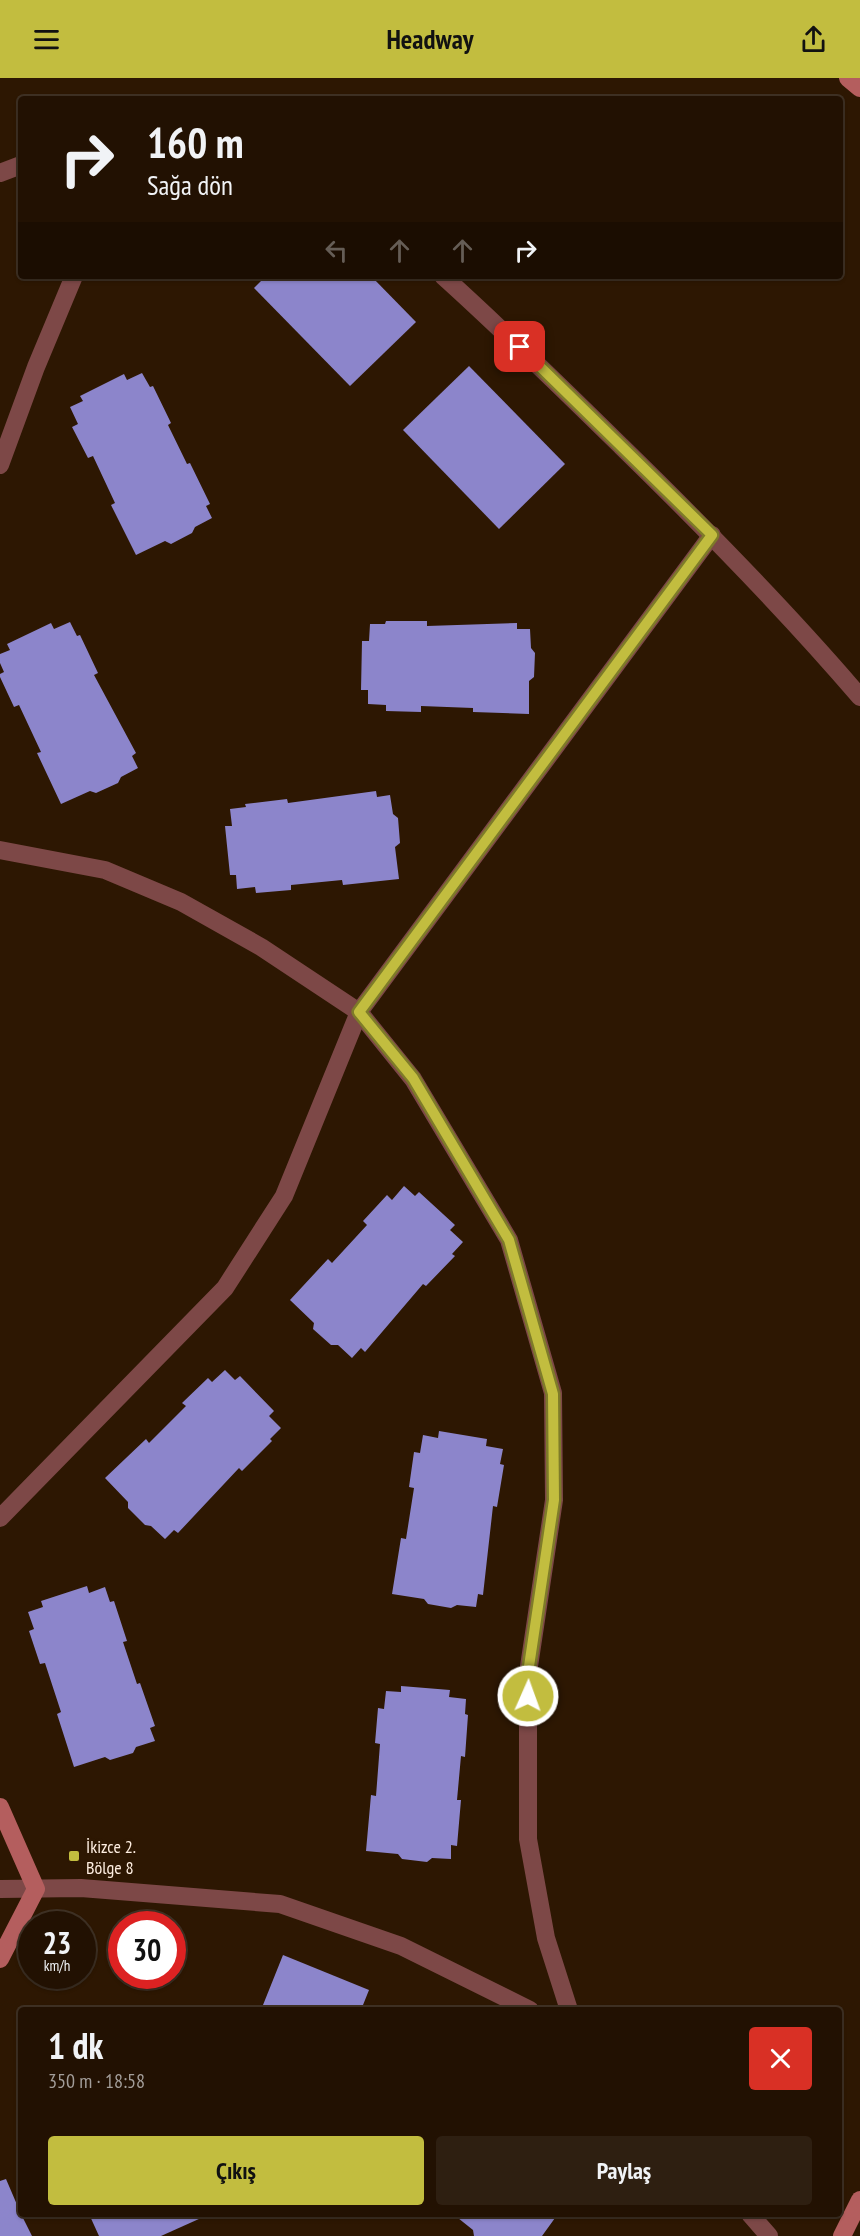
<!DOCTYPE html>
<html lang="tr">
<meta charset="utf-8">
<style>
body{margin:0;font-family:"PT Sans Narrow",sans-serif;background:#2e1f11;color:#f1f3f6;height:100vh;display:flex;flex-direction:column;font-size:22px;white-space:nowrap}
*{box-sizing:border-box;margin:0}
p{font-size:20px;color:#a29d99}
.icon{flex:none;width:33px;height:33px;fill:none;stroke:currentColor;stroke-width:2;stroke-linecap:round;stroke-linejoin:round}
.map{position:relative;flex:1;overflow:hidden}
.sheet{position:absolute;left:18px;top:1929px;width:824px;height:210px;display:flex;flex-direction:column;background:#221102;border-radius:6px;box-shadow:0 2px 4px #0004,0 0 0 2px #3f3124}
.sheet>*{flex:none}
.top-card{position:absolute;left:18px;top:18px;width:825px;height:183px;border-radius:6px;box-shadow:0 2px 4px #0004,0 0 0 2px #3f3124;background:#221102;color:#f1f3f6;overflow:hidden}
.speed{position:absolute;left:18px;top:1833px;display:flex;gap:12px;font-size:30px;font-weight:700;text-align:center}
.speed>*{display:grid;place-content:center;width:78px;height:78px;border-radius:50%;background:#221102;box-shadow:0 2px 4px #0004,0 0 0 2px #3f3124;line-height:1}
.speed small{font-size:15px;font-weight:400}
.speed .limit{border:9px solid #d22;background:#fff;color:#111}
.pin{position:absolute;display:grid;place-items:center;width:51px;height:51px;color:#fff;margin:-26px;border-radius:12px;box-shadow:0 3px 9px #0006}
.me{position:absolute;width:66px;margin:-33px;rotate:2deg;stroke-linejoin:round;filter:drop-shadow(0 0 4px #0008)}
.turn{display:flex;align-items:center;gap:21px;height:126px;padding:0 30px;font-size:27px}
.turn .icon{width:78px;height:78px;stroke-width:2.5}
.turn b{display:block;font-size:42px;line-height:51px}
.lanes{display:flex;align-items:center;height:57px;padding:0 30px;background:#0003;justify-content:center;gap:30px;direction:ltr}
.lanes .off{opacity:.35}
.round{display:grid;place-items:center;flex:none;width:63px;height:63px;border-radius:6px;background:#2e1f11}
.headline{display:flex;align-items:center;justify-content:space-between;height:102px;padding:0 30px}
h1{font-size:36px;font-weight:700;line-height:45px}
.cta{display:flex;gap:12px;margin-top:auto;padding:12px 30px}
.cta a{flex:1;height:69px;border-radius:6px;background:#c2bd3f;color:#111;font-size:24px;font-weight:700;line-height:69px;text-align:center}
.cta a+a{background:#2e1f11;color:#f1f3f6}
header{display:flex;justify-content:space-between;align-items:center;height:78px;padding:0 30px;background:#c2bd3f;color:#111;font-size:27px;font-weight:700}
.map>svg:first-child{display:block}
.building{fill:#8c85cb}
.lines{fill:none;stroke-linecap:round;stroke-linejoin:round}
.street{stroke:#7d4847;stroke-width:18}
.secondary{stroke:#b45e5e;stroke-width:18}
.route-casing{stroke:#7e7b29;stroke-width:15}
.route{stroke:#c2bd3f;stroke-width:10}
.poi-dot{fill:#c2bd3f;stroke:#2d1702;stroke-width:2}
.labels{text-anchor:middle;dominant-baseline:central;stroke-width:6;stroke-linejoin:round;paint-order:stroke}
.poi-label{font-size:18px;fill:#feeee1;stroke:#2d1702;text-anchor:start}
</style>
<header><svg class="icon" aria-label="menu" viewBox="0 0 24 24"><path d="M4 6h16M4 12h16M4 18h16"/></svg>Headway<svg class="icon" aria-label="share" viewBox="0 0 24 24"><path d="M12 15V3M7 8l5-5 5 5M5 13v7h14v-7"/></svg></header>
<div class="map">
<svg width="860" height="2158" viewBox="0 0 860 2158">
<rect width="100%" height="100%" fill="#2d1702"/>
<!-- building -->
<g class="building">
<path d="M266 198H371L416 244 350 308 254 210Z"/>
<path d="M469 288 565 386 499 451 403 352Z"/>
<path d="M142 295 150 309 153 308 171 345 168 347 187 386 190 385 210 426 206 428 212 440 195 449 192 455 171 466 165 463 136 477 111 427 115 425 93 378 88 380 72 349 78 346 70 329 83 323 80 318 124 296 127 302Z"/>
<path d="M386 543H427V548L517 545V551H530L531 570 535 575 534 599 529 603V636L473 634V630L421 628V634L386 633V627L368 626V612H361L362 563H369L370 546H385Z"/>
<path d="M70 544 77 558 80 557 98 595 94 597 136 675 132 678 138 690 121 699 118 705 96 715 90 713 61 726 37 675 41 674 19 627 14 629 0 599V596L4 594 0 585V576L10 572 7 566 51 545 54 551Z"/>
<path d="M376 713 377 719 390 717 393 736 398 740 400 765 395 769 399 801 343 807 342 802 291 807V812L256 815 255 809 237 811 236 797H230L225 748H232L230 731 246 729 245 726 287 721 288 725Z"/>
<path d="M404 1108 415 1118 419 1114 455 1147 450 1152 463 1164 452 1176 455 1178 426 1208 423 1206 365 1274 361 1270 352 1280 338 1267H331L313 1251 314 1245 290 1222 328 1181 332 1185 367 1147 363 1143 387 1117 392 1122Z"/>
<path d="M225 1292 235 1302 240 1298 274 1333 269 1338 281 1350 270 1361 272 1363 242 1393 239 1390 178 1455 174 1452 165 1461 151 1448 145 1447 128 1430V1424L105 1400 146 1361 149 1365 186 1328 182 1325 208 1300 212 1304Z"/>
<path d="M439 1353 487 1361 486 1368 503 1371 500 1386 504 1387 497 1429 493 1428 483 1517 478 1516 476 1529 457 1527 451 1530 428 1526 424 1521 392 1516 401 1460 406 1461 414 1410 409 1409 414 1374 420 1375 423 1357 438 1360Z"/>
<path d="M87 1508 89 1515 105 1509 110 1524 114 1523 127 1563 123 1564 137 1606 140 1605 155 1648 150 1650 155 1663 136 1669 133 1675 110 1682 105 1679 74 1689 57 1636 61 1634 45 1585 40 1586 29 1553 34 1551 28 1534 43 1529 41 1523Z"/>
<path d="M401 1608 450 1612 449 1619 466 1621 465 1636 468 1637 465 1679 461 1678 457 1722H461L457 1768 451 1767V1781L432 1780 427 1784 402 1781 398 1776 366 1773 371 1717 376 1718 380 1666 375 1665 378 1630 384 1631 386 1613 401 1614Z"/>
<path d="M283 1877 369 1912 361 1932H261Z"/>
<path d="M6 2101 21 2136 32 2158H0V2103Z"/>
<path d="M89 2136H210L161 2158H99Z"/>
<path d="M453 2136H554L552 2139 555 2140 542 2158H474L473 2152Z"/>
</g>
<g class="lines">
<!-- street -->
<g class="street">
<path d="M0 95 21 87"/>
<path d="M443 198C504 253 563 311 621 368 704 449 785 531 860 619"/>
<path d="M0 387 36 289 74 198"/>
<path d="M0 772 105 792 181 824 261 869 359 934 413 1001 509 1162 553 1315 554 1422 528 1595V1761L546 1860 569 1932"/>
<path d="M0 1440 225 1210 284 1118 359 934 712 457"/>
<path d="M0 1811 81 1810 280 1826 401 1868 530 1932"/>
<path d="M750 2136 769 2158"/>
</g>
<!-- secondary -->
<g class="secondary">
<path d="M848 0 860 10"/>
<path d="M0 1729 36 1811 0 1881"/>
<path d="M842 2158 860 2122"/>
</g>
</g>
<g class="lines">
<defs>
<path id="route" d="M520 269 712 457 359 934 413 1000 509 1162 553 1316 554 1422 528 1595V1618"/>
</defs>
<!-- route casing -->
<use href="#route" class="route-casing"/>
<!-- route -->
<use href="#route" class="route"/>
</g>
<!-- markers -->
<rect class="poi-dot" x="68" y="1772" width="12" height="12" rx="3"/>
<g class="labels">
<!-- poi labels -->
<g class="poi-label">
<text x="86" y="1768">İkizce 2.<tspan x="86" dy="21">Bölge 8</tspan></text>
</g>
</g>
</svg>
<div class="speed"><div>23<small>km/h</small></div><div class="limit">30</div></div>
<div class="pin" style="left:520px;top:269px;background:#d93025"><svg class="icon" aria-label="arrive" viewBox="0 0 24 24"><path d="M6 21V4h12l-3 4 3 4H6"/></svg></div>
<svg class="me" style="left:528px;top:1618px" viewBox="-20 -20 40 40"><circle r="17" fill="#c2bd3f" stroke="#fff" stroke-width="3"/><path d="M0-11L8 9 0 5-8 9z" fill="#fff"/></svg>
<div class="top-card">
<div class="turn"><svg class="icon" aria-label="right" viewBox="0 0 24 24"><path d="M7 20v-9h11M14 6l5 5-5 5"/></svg><div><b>160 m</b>Sağa dön</div></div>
<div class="lanes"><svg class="icon off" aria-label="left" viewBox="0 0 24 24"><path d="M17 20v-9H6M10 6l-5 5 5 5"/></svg><svg class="icon off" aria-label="ahead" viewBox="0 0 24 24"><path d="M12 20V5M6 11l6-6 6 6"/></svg><svg class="icon off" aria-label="ahead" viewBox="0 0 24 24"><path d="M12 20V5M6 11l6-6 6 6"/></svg><svg class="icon" aria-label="right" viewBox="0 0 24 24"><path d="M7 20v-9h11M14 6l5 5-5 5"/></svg></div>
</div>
<section class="sheet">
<div class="headline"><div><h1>1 dk</h1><p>350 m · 18:58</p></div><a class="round" style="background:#d93025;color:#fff"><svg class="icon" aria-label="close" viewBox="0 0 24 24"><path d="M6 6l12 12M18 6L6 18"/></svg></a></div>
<div class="cta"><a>Çıkış</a><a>Paylaş</a></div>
</section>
</div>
